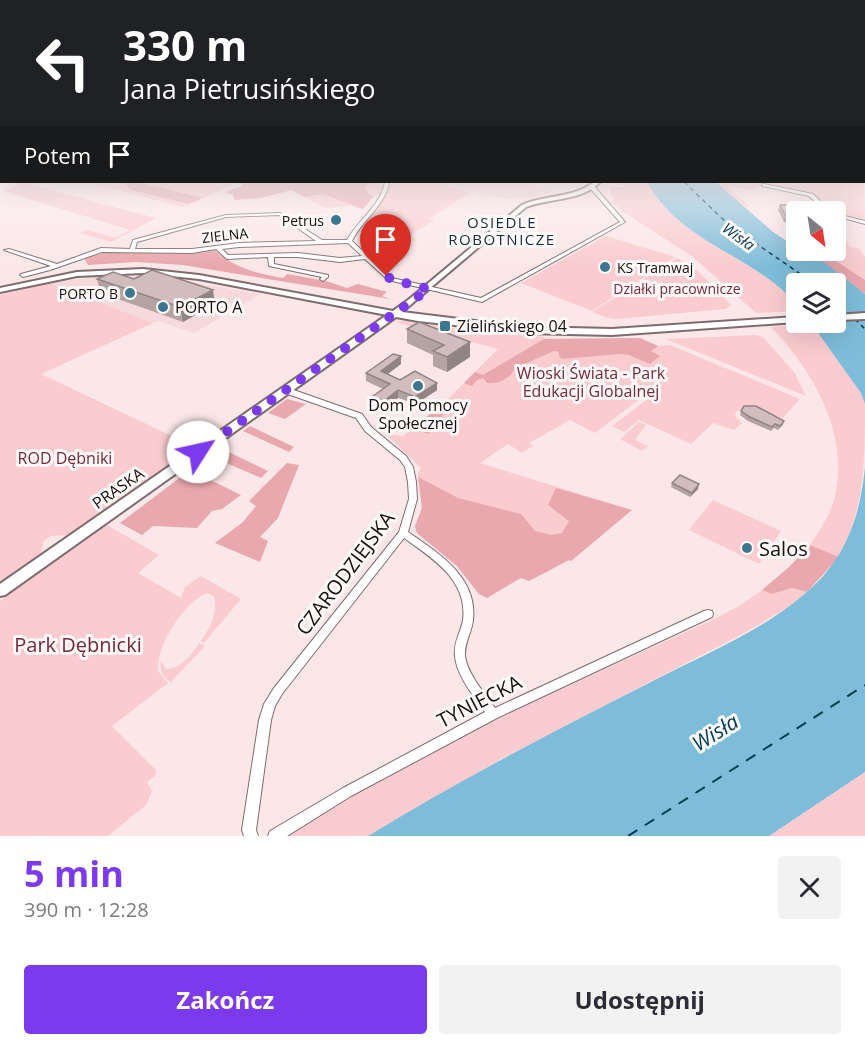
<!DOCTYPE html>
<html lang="pl">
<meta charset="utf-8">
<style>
body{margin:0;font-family:"Open Sans",sans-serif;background:#f2f2f3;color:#2b2b33;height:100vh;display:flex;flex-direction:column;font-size:22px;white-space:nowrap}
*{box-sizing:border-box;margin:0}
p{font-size:20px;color:#7c7c81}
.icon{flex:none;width:33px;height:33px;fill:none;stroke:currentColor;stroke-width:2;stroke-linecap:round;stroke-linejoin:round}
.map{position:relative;height:836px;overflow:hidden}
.details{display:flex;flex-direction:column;background:#fff;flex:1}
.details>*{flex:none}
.top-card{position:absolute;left:0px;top:0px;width:866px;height:183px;box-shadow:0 6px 24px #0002;background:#202124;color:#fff;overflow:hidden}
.needle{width:39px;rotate:150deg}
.tools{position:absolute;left:786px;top:201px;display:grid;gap:12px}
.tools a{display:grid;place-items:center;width:60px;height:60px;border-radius:6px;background:#fff;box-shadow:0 6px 24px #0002;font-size:30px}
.pin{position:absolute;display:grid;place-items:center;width:51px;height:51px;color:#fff;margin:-62px -26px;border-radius:50% 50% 50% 0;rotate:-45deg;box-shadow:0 0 6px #0007}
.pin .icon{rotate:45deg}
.me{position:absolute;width:66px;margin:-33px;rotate:55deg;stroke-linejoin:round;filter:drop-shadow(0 0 4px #0008)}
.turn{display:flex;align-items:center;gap:21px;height:126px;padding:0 24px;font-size:27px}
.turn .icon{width:78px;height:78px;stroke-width:2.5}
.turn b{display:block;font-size:42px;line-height:51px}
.then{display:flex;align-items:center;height:57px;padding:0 24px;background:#0003;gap:12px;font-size:22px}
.round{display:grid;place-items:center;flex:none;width:63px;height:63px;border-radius:6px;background:#f2f2f3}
.headline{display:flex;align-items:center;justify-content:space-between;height:102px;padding:0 24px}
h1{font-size:36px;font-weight:700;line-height:45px;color:#7c3aed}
.action{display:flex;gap:12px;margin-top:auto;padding:12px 24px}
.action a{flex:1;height:69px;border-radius:6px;background:#7c3aed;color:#fff;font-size:24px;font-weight:700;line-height:69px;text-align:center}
.action a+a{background:#f2f2f3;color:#2b2b33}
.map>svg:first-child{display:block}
.built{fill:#f6d9db}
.green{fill:#facccf}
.forest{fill:#e8a8ae}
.water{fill:#7ebdd9}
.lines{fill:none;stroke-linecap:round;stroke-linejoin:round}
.ferry-far1{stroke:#003b4e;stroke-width:1.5;stroke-dasharray:4.5 4;stroke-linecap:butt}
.ferry{stroke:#003b4e;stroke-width:2;stroke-dasharray:11 9;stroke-linecap:butt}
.street-casing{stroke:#7e6c6e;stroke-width:2}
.secondary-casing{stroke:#7e6c6e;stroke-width:4}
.street{fill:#fff;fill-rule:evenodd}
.secondary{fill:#fff;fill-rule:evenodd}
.wall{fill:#b4a3a3}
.shaded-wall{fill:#928485}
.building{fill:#d1bdbe;stroke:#928485;stroke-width:1.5}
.route{stroke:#7c3aed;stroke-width:10;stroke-dasharray:0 18}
.poi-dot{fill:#3c778f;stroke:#fdf9f9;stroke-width:2}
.labels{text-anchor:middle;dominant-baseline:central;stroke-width:6;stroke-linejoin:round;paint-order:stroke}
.far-poi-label{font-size:14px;fill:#160f10;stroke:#fdf9f9;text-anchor:end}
.far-street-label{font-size:14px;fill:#160f10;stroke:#fdf9f9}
.far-park-label{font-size:14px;fill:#742937;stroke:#fdf9f9}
.far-neighbourhood-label{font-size:15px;letter-spacing:1.5px;fill:#122e3a;stroke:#fdf9f9}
.far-water-label{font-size:15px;font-style:italic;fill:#003b4e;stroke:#fdf9f9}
.poi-label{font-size:16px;fill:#160f10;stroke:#fdf9f9;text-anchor:start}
.park-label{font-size:16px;fill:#742937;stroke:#fdf9f9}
.street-label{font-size:16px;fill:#160f10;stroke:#fdf9f9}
.near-poi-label{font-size:20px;fill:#160f10;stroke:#fdf9f9;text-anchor:start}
.near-street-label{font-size:20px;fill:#160f10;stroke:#fdf9f9}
.near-park-label{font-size:20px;fill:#742937;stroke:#fdf9f9}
.near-water-label{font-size:21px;font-style:italic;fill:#003b4e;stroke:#fdf9f9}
</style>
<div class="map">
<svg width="865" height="836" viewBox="0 0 865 836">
<rect width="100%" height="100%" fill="#fbe7e8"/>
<!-- built -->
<g class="built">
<path d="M458 182H521L551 191 533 198 507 199 448 185Z"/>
<path d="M140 276 169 278 261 294 194 333 158 321 153 323 49 283 92 277Z"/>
</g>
<!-- green -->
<g class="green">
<path d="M864 173 865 222 833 211 811 194 762 182H759L762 185 754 187 756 190 727 186 749 206H745L716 182H864Z"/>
<path d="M84 182H128L124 183 131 190 189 204 183 207Z"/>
<path d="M135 182H221L234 185 203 198Z"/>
<path d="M274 182H386L387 183 381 195H374L363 209 350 206 326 208Z"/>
<path d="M391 182H455L446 186 471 192 429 219 434 220 400 241 359 232 384 196Z"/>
<path d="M607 182 611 187H626L639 193 618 182H647C682 245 752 253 796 304V311L756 313 693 257 622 211 612 202 613 198Z"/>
<path d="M24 183 156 218 111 242 80 233 87 230 115 238 130 230 3 191Z"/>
<path d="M836 235H842L850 247 858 248 865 257V280L821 251 836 250Z"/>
<path d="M606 236 675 257 592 311 521 283Z"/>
<path d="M677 258 699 272 731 305 725 309 617 319 608 318 592 312Z"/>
<path d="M49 283 153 323 41 374 195 447 69 535 51 536 44 541 40 555 0 583V295Z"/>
<path d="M402 321 449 328 545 337 544 339 640 338 658 346 670 345 800 399 782 419C766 412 752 403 736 412L735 416 742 423 734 430 713 423 691 444 639 420 624 432 612 426 657 392 653 389 595 433 570 420 529 443 533 446 522 453 508 444 480 463 632 510 571 561 569 560 529 581 521 578 517 580 487 598 479 594 457 566 417 533 415 526 422 508 418 473 421 468 388 436 391 434 403 436 452 395 498 349 395 322Z"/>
<path d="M813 324 861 393 865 404C865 460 865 507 839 557L810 545C820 530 831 514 835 496 849 432 813 371 771 327Z"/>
<path d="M756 335 763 337 794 372 806 396 666 339Z"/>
<path d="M639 422 646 425 635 440 648 446 642 451 620 439Z"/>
<path d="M713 500 781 531 759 564 689 530Z"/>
<path d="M107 525 159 555 138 573 181 598 185 587 201 576 241 599 204 643 201 641C210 628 218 613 214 596L207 593C183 603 156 646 158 671L168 683 112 726 156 770 155 776 147 782 152 791 146 805 108 836H0V601Z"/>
<path d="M792 588 807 592 788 607 748 631 503 758 368 836H289C420 749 567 687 710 621L739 606 762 590 772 594Z"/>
<path d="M199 643 205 646 171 682C163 678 159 669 161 661L166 669C180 669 192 655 199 643Z"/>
<path d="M865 772V836H769Z"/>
</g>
<!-- forest -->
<g class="forest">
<path d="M128 182H137L203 198 189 204 131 190 124 183Z"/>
<path d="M242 182H370L371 184 365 186 368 194 374 196 363 209 323 194 305 197 292 190 261 198 235 200 233 195 224 192 243 186 240 183Z"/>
<path d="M215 250C234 268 259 274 283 278L287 274 326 281 347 288 358 284 387 292 382 296 390 299 183 265 136 262 88 265 84 258 108 252 184 253Z"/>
<path d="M803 251H821L865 280V294Z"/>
<path d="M640 338 658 346 651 351 660 356 650 364 629 355 620 354 562 359 559 356V352L554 351 515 368C511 378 497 385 487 383L483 378 477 380 472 386 464 383 475 372 483 375 544 339Z"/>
<path d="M287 399 306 404 285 419 268 413Z"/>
<path d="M442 404 446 407 442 411 443 415 437 421 428 425 429 434 412 429Z"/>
<path d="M250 426 294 447 289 452 243 431Z"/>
<path d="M220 448 268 471 261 478 210 456Z"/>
<path d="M287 463 299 465 278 518 260 537 268 541 260 562 215 543 243 522 256 506 249 501Z"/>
<path d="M190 470 241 495 222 509 212 511 197 528 153 526 142 535 120 523Z"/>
<path d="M418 477 458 498 521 514 535 531 551 535 562 533 569 521 548 505 556 488 632 510 571 561 569 560 529 581 521 578 517 580 487 598 479 594 457 566 417 533 415 526 422 508Z"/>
<path d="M810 545 839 557 807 592 792 588 772 594 762 590 789 567Z"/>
</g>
<!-- water -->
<g class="water">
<path d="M647 182H716L773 232 796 247V250C815 251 850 283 865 294V404L861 393 811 323 836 322V284H796V304C752 253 682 245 647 182Z"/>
<path d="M865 467V772L769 836H368C458 781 552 732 647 684 706 653 778 626 824 575 851 544 861 507 865 467Z"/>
</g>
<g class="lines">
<!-- ferry-far1 -->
<g class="ferry-far1">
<path d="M684 182 729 225 815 284"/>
<path d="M836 301 849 314"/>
<path d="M855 319 865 329"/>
</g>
<!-- ferry -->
<path class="ferry" d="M628 836 865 685"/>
<defs>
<g id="street">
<path d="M385 182H389C386 205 362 220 352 241L392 278 481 298 620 222 590 188V186H594L625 222 482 302 388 280 365 259 340 262 298 257H274V264L328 275V277L323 281 320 279 322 277 269 266 268 257 227 259 216 249 192 253 102 252 50 270 23 277 20 275 21 274 51 266 4 250 9 249 57 264 101 248 130 249 133 240 226 215 280 213 322 240H347C358 220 381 205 385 182ZM279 215 316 241 239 243 192 249H135L137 242 226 217ZM348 243 362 256 340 258 298 253 228 255 222 249 239 247Z"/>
<path d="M764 184 813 194 831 212H826L809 196 762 186V184Z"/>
<path d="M836 214 865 221V224L836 216Z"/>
<path d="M282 388H288L362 414 371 427 406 456 413 467 416 482 417 499 408 532C438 553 478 577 473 620 472 632 464 643 465 656 468 675 484 692 495 708L704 611 708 610 712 611 713 614 712 617 497 718 351 796 287 836H268L270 831 343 788 485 712C474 696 457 677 455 656 453 643 461 632 463 620 468 580 432 558 404 538L282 694 275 706 271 720 256 830 258 836H244L242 830 259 720 264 704 274 688 399 532 409 499 408 482 405 467 400 460 365 431 356 418 282 392 281 390Z"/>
</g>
<g id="secondary">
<path d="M594 182H600C582 201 549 198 526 207L402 312 525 327 612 329 796 317V322L612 335 525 333 418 321 396 317 5 595 0 596V584L387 315 199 279 143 273 77 276 0 292V288L77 272 143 269 199 275 393 311 407 301 522 205C544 195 575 198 594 182Z"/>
<path d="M865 313V319L836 320V315Z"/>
</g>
</defs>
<!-- street casing -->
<use href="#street" class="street-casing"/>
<!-- secondary casing -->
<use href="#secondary" class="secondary-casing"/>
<!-- street -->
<use href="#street" class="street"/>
<!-- secondary -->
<use href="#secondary" class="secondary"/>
</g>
<!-- wall -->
<g class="wall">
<path d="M780 205 794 215 792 221 784 222 778 210Z"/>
<path d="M97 279 215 304 183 322 101 293Z"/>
<path d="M419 322 470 357 447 372 433 366V355L407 343V329Z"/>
<path d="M401 356V364L388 374 400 380 437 390 416 404 398 398 384 408 373 404V396L383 389 366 381V373Z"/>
<path d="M741 411 784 421 783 425 778 430 774 428 771 431 748 421 740 415Z"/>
<path d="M672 483 698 489 690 497 671 487Z"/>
</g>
<!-- shaded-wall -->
<g class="shaded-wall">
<path d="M794 215 792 221 784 222 786 216Z"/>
<path d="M213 290 215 304 183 322 180 307Z"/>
<path d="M470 342V357L447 372V357Z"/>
<path d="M401 356V364L382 378 381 371Z"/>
<path d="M437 383V390L416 404 415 397Z"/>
<path d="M398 390V398L384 408V401Z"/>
<path d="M699 484 698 489 690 497 692 493Z"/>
</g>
<!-- building -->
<g class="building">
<path d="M780 205H789L794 215 786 216Z"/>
<path d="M152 270 213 290 180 307 97 279 113 272 134 279Z"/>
<path d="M419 322 470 342 447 357 433 351 444 345 407 329Z"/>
<path d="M393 354 401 356 381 371 400 380 415 371 437 383 415 397 398 390 384 401 373 396 390 384 366 373Z"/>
<path d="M744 406H756L784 421 780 426 775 424 772 427 750 417 741 411Z"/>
<path d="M680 475 699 484 692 493 672 483Z"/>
</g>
<!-- sky -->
<linearGradient id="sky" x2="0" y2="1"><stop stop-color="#7db8e2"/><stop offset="0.56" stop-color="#fdf4f5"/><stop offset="1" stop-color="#fdf4f5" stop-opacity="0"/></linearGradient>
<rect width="865" height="267" fill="url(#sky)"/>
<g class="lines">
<!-- route -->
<path class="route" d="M198 452 429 289 393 280 386 276"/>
</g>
<!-- markers -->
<g class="poi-dot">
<circle cx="336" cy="220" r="6"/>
<circle cx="605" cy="267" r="6"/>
<circle cx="130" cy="293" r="6"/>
<circle cx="163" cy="307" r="6"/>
<rect x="439" y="320" width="12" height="12" rx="3"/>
<circle cx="418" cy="386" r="6"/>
<circle cx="747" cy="548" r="6"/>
</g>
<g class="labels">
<!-- far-poi labels -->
<g class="far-poi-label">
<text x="324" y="220">Petrus</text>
<text x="617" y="267" text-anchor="start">KS Tramwaj</text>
<text x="118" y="293">PORTO B</text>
</g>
<!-- far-street labels -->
<g class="far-street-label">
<text transform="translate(225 235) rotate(-6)">ZIELNA</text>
</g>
<!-- far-park labels -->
<g class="far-park-label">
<text x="677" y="288">Działki pracownicze</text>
</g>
<!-- far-neighbourhood labels -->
<g class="far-neighbourhood-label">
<text x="502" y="222">OSIEDLE<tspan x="502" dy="17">ROBOTNICZE</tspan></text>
</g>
<!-- far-water labels -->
<g class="far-water-label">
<text transform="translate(739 236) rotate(36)">Wisła</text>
</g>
<!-- poi labels -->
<g class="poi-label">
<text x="175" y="307">PORTO A</text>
<text x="457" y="326">Zielińskiego 04</text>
<text x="418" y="405" text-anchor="middle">Dom Pomocy<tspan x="418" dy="18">Społecznej</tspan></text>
</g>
<!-- park labels -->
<g class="park-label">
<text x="591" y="373">Wioski Świata - Park<tspan x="591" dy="18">Edukacji Globalnej</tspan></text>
<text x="65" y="458">ROD Dębniki</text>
</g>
<!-- street labels -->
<g class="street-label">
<text transform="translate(118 488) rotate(-35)">PRASKA</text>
</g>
<!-- near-poi labels -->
<g class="near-poi-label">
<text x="759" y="548">Salos</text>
</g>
<!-- near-street labels -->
<g class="near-street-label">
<text transform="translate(345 573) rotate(-53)">CZARODZIEJSKA</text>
<text transform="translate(479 701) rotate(-27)">TYNIECKA</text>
</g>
<!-- near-park labels -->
<g class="near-park-label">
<text x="78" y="644">Park Dębnicki</text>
</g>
<!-- near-water labels -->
<g class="near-water-label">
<text transform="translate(715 732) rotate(-32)">Wisła</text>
</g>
</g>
</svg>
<div class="tools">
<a><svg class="needle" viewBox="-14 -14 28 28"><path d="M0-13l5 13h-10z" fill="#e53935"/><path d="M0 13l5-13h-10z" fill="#7c7c81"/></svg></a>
<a><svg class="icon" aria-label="layers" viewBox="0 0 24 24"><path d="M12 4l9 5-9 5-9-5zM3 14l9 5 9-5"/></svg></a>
</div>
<div class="pin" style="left:386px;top:276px;background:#d93025"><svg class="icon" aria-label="arrive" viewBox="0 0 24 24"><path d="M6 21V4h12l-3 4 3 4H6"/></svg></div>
<svg class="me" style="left:198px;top:452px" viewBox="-20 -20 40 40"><circle r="19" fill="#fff"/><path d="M0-13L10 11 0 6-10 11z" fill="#7c3aed"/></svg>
<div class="top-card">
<div class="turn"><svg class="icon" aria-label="left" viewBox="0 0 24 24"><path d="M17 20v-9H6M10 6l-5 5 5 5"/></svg><div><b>330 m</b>Jana Pietrusińskiego</div></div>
<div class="then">Potem<svg class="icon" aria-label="arrive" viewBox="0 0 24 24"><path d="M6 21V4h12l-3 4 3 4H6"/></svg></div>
</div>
</div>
<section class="details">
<div class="headline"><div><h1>5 min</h1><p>390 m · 12:28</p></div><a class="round"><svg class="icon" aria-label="close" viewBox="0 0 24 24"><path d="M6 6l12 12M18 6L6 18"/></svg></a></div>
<div class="action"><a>Zakończ</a><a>Udostępnij</a></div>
</section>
